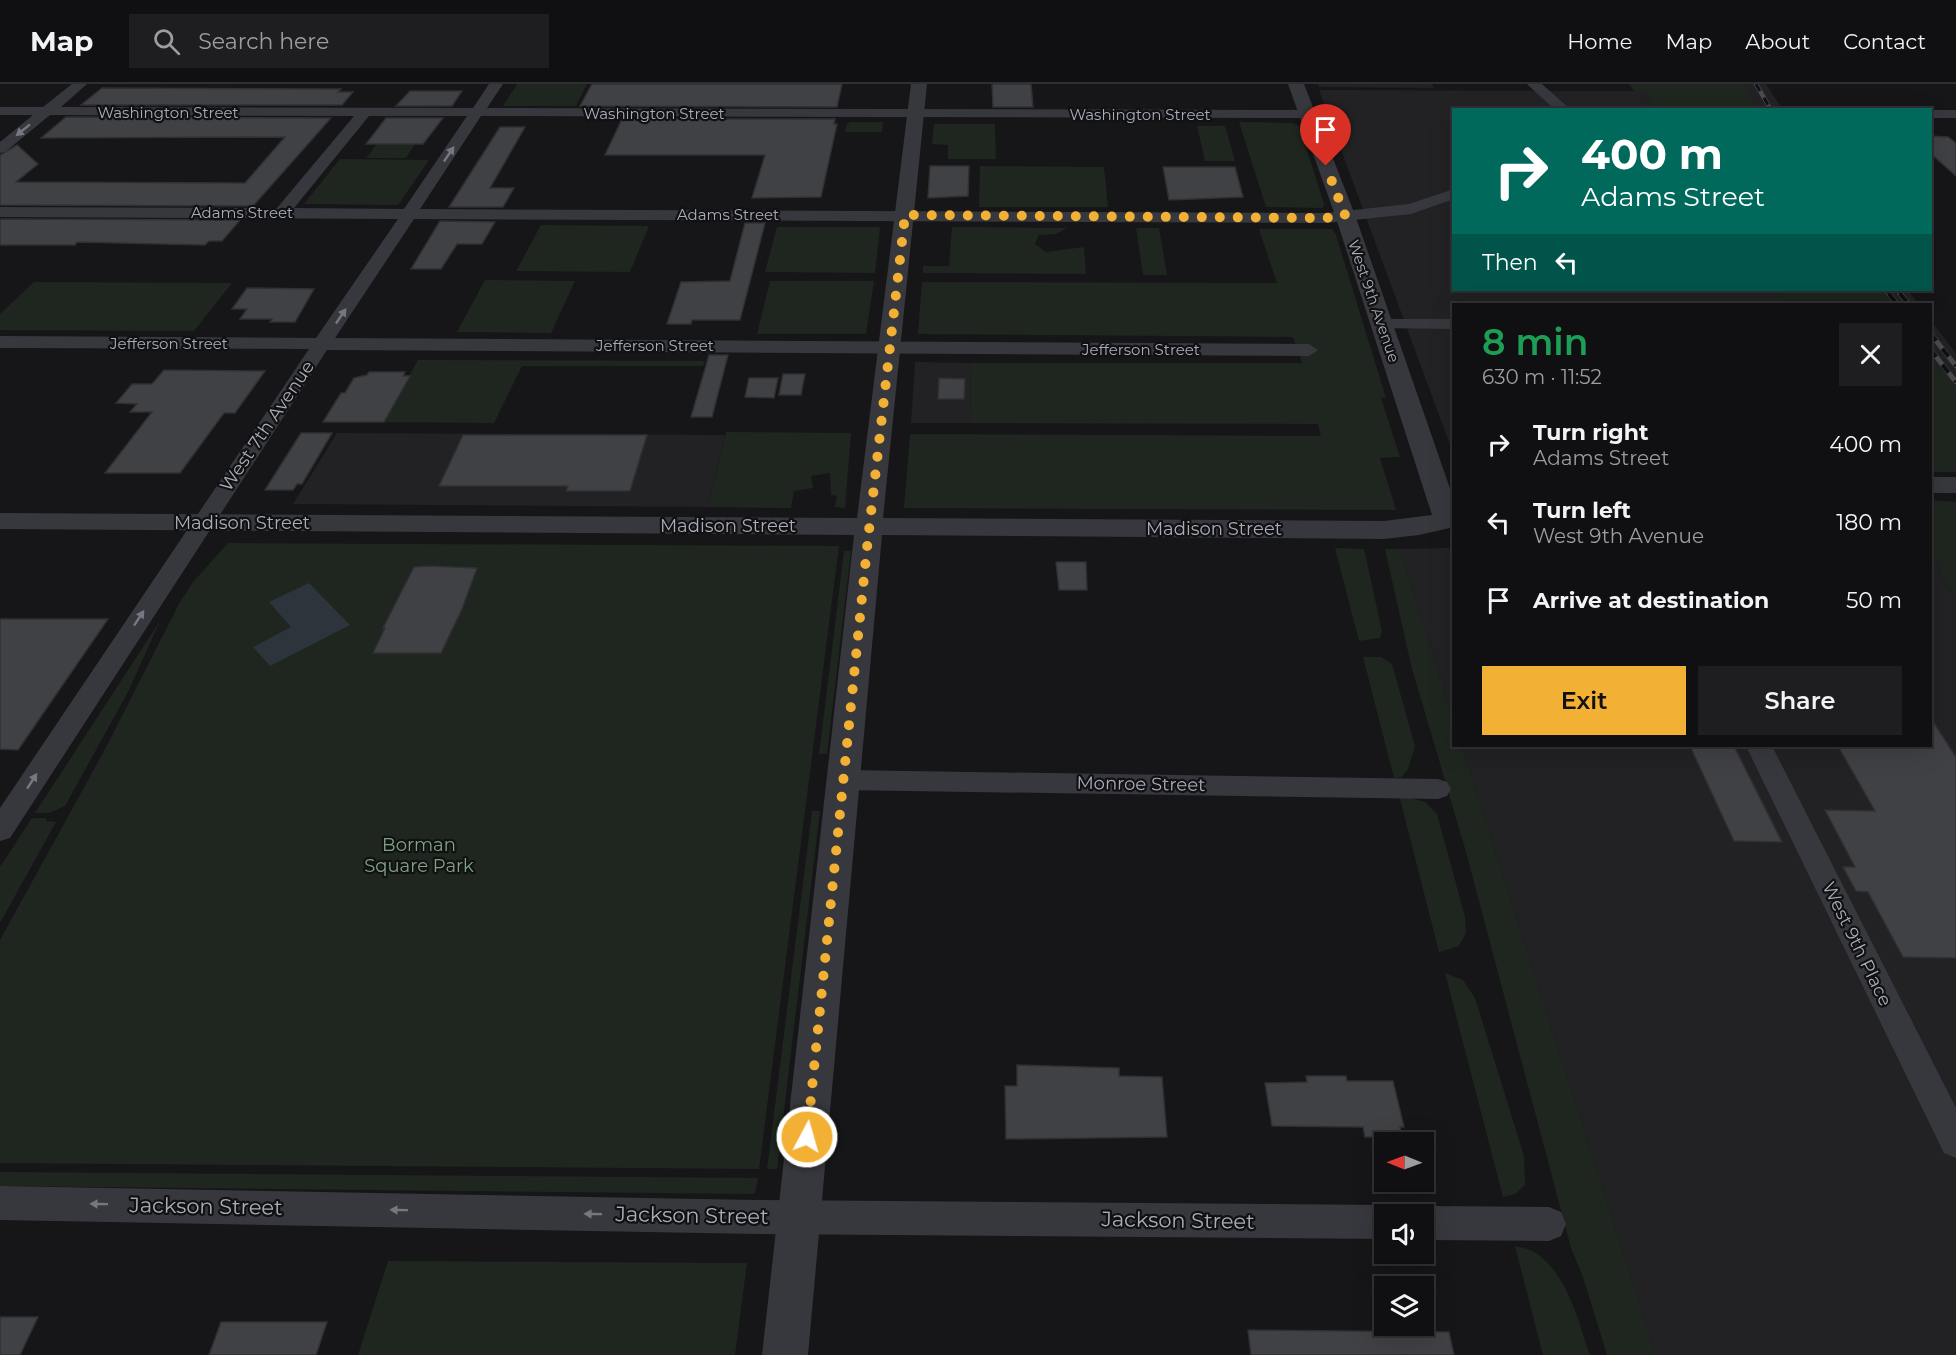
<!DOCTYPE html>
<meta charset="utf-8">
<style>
body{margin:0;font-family:Montserrat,sans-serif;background:#1e1e20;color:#f1f3f6;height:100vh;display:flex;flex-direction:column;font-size:22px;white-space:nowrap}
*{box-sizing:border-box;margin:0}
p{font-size:20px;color:#9c9d9f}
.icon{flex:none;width:33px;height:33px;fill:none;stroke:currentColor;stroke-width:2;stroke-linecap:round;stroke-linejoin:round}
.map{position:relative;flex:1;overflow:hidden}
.sheet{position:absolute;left:1452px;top:219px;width:480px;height:444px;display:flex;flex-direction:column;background:#101012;border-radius:0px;box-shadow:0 6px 24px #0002,0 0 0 2px #303032}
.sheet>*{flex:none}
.banner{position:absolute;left:1452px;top:24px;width:480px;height:183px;border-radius:0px;box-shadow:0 6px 24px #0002,0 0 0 2px #303032;background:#00695c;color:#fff;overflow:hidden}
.needle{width:39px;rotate:271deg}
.controls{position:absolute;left:1374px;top:1048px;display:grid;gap:12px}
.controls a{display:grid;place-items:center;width:60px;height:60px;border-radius:0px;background:#101012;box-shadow:0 6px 24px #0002,0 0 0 2px #303032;font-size:30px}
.pin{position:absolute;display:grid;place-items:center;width:51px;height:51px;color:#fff;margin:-62px -26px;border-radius:50% 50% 50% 0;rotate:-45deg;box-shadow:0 0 6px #0007}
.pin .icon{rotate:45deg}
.me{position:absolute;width:66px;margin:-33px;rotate:6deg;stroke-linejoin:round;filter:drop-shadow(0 0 4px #0008)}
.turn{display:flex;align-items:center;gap:21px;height:126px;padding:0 30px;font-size:27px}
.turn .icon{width:78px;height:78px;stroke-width:2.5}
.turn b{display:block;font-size:42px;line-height:51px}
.then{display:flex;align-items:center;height:57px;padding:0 30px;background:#0003;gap:12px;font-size:22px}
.round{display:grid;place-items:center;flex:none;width:63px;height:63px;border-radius:0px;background:#1e1e20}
.summary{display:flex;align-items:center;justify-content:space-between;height:102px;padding:0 30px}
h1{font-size:36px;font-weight:600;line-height:45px;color:#1e9e55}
.button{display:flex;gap:12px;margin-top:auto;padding:12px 30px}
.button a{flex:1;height:69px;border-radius:0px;background:#f2b134;color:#111;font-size:24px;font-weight:600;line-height:69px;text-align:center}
.button a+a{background:#1e1e20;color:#f1f3f6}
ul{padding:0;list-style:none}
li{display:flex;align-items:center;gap:18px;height:78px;padding:0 30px}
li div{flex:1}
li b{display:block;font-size:22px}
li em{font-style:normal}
header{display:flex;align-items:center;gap:36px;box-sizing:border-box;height:84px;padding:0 30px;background:#101012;border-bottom:2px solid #303032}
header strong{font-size:28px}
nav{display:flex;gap:33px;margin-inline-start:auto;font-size:21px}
.search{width:420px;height:54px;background:#1e1e20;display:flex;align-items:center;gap:15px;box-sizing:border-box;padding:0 21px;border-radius:0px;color:#9c9d9f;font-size:22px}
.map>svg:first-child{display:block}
.built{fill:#222225}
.green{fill:#1e261f}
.water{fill:#2c353c}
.building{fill:#404145;stroke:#303034;stroke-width:1.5}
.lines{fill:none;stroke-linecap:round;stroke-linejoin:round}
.minor{fill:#37383d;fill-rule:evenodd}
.tertiary{fill:#37383d;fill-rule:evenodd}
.rail-far1-casing{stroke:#4a4c52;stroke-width:4.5}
.rail-casing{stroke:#4a4c52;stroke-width:5}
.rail-far1{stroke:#111113;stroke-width:3;stroke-dasharray:8;stroke-linecap:butt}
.rail{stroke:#111113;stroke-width:4;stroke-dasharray:10;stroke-linecap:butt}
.oneway{fill:#757881}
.route{stroke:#f2b134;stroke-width:10;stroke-dasharray:0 18}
.labels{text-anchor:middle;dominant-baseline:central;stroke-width:4.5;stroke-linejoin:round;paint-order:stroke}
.far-street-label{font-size:15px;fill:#a8adb8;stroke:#111113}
.street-label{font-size:18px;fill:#a8adb8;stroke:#111113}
.park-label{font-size:18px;fill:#7fa381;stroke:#111113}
.near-street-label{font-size:21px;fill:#a8adb8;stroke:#111113}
</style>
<header>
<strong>Map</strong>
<div class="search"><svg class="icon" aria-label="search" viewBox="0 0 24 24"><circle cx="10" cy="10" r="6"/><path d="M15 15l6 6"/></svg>Search here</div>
<nav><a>Home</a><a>Map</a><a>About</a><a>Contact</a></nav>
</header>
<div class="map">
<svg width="1956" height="1271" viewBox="0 0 1956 1271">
<rect width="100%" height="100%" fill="#161618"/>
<!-- built -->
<g class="built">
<path d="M1318 0H1432L1434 4 1319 3Z"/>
<path d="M1744 0H1766L1782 25H1759Z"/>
<path d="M1319 6 1642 7 1654 25 1454 26V206H1775L1785 220H1454L1453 369Z"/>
<path d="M1883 206H1907L1919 220H1893Z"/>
<path d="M1930 236 1956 269V302L1931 269Z"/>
<path d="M915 278 971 279 970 339H911Z"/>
<path d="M337 349 725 351 708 423 293 420Z"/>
<path d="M1453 464V634L1400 465Z"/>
<path d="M1931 470 1956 516V1271H1656L1462 662H1930Z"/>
</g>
<!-- green -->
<g class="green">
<path d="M517 0H587L576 22H503Z"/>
<path d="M1629 0H1744L1759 25H1654L1642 7H1634Z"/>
<path d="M850 38H883L882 48H845L847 40Z"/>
<path d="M1239 38 1293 39 1299 42 1324 119 1323 124 1266 123Z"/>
<path d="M934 40H995L996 75H948V61L932 60Z"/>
<path d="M1197 42H1225L1235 77H1205Z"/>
<path d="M386 54H413L409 60H415L406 74H366L377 60H381Z"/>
<path d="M340 75 429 76 398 121 304 120Z"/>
<path d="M980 82 1104 83 1108 123H979Z"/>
<path d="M541 141 649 142 630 188 516 187Z"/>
<path d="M777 143H880L875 189 765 188Z"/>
<path d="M952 143 1067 144 1056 150 1039 151 1035 160 1046 168 1084 163 1086 190 923 189V182H949Z"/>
<path d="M1136 144H1159L1167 191H1143Z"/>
<path d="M1259 145H1332L1336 151 1386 314H1381L1400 373 1380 374 1396 426 904 424 910 350 1321 352 1318 340 970 339 971 279H1302L1293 253 918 250 922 198 1277 199Z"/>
<path d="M485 196 575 197 551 249 457 248Z"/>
<path d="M770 197H874L866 250H757Z"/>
<path d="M34 198 232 199 194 247 0 246V230Z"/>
<path d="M1775 206H1883L1893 220H1785Z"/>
<path d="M1930 269 1956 302V388H1931Z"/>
<path d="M418 276 705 277 703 282H522L494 339 384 338Z"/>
<path d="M726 348 851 349 845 424 835 423 837 412 831 411 830 389 811 392 813 404 794 407 791 424 708 423Z"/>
<path d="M1930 416 1956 418V516L1931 470Z"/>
<path d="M228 459 839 462 759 1085 0 1079V856L103 669 180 518 193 498Z"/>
<path d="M1335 464 1364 465 1382 547 1380 554 1359 557Z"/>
<path d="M1385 465H1400L1453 634 1454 662H1462L1656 1271H1607L1583 1193 1571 1164 1466 768 1411 581Z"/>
<path d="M844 467H851L827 670H819Z"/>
<path d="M160 537 128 608 65 722 49 729H35Z"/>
<path d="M1363 573H1381L1392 580 1415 662 1408 685 1402 693 1394 694Z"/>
<path d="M1399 711 1425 718 1437 730 1465 833 1466 849 1459 862 1439 868Z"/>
<path d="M812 727H820L777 1085H767Z"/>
<path d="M32 734H46V737L56 738 0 839V783Z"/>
<path d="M1445 889 1463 896 1475 914 1524 1072 1525 1101 1515 1110 1503 1113Z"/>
<path d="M0 1088 758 1094 755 1109 752 1110 0 1102Z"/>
<path d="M1515 1162C1522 1164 1531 1165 1536 1169 1568 1191 1578 1237 1590 1271H1543Z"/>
<path d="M388 1177 747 1179 735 1271H358Z"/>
</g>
<!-- water -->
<path class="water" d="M309 499 350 541 270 582 253 563 291 543 269 518Z"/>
<!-- building -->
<g class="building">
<path d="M592 0H842L837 23 580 22Z"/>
<path d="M992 0H1031L1033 23H993Z"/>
<path d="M102 4 341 5 338 8H353L342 21H81Z"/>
<path d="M410 7H462L452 22H396Z"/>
<path d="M66 33 331 34 253 122 0 121V71L17 61 38 80 16 98 245 99 285 53 41 54Z"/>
<path d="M386 34H443L423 60H366Z"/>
<path d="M622 35H835L834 40H837L821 113 752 114 765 71H605Z"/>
<path d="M500 43H525L490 104H514L503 123H449Z"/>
<path d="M1930 52 1948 53 1956 59V92L1930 69Z"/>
<path d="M930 82H969L968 112 928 114Z"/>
<path d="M1163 83H1235L1243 113 1169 116Z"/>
<path d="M0 135 240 136 222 157H209L205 161 77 158 75 161H0Z"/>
<path d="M440 137 495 138 482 160H457L441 185H411Z"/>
<path d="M745 139H765L740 236H692L691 240H667L681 198 730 197Z"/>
<path d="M247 204 314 205 295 238H270L272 235H240L247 225H232Z"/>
<path d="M709 271H728L712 333H691Z"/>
<path d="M164 286 265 287 235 329H224L180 389H105L152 328H130L137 320 116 319 132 300H152Z"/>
<path d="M369 288H405L403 292H410L384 338H323L341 309H345L354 294 367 291Z"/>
<path d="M783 290H805L801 311H779Z"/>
<path d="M749 294H778L774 314 745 313Z"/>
<path d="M939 294 965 295 964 315H938Z"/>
<path d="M301 349H332L302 400H297L293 406H265Z"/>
<path d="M463 351H647L630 407H566L568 402H439Z"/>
<path d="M1056 478H1086L1087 506H1059Z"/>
<path d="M429 482 477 484 462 525 441 569H373L385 544H383L414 483Z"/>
<path d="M0 535H108L18 666 0 665Z"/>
<path d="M1930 633 1956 673V874L1903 873 1868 808 1856 807 1843 783H1855L1825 726 1875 727 1838 662H1930Z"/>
<path d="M1690 662H1734L1782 758 1734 757Z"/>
<path d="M1017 981 1119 984V992L1162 993 1167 1053 1006 1055 1005 1002H1017Z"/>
<path d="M1306 992H1346L1347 997H1393L1404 1043H1400L1402 1053H1365L1363 1043 1272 1042 1265 999 1307 998Z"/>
<path d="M0 1233H38L20 1271H0Z"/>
<path d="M221 1238H327L316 1271H209Z"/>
<path d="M1248 1246 1449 1248 1454 1271H1251Z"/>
</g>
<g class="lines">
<!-- minor -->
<g class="minor">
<path d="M72 0H87L61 23 473 24 489 0H503L487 24 1307 26 1314 30 1307 34 481 32 420 125 1326 129 1409 120 1454 105V115L1411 130 1326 139 414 135 335 254 1309 260 1318 266 1309 272 327 266 10 754 0 757V724L309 265 0 264V252L316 254 398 135 0 133V123L277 124 354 32 50 31 5 68 0 69V58L33 31H0V23H43ZM369 32H467L404 125 294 124Z"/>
<path d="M1527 0H1542L1571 26H1555Z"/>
<rect x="1930" y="26" width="26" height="8"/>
<path d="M1381 235H1454V245L1375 244 1372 240 1375 236Z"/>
<path d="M1746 662H1772L1956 1024V1074L1944 1069Z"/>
<path d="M843 686 1438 695 1447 698 1451 705 1447 712 1438 715 843 706 834 703 830 696 834 689Z"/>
<path d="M0 1102 757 1116 1384 1121 1396 1126 1398 1131H1384V1155L757 1150 0 1136Z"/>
<path d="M1424 1122 1549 1123 1561 1128 1566 1140 1561 1152 1549 1157 1424 1156V1131H1410L1412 1127Z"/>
</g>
<!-- tertiary -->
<g class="tertiary">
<path d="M911 0H927L883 434 1384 437 1432 431 1335 131 1288 0H1304L1355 131 1454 416V443L1419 451 1384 455 882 451 808 1271H762L854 451 0 445V429L857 434Z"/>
<rect x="1930" y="393" width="26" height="16"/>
</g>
<defs>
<g id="rail-far1">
<path d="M1756 0 1771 26"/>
<path d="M1886 206 1890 211"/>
<path d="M1897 206 1902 211"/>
</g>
<g id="rail">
<path d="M1889 210 1897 220"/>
<path d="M1900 210 1909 220"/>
<path d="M1930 249 1956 282"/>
<path d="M1930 265 1956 298"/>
</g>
</defs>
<!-- rail-far1 casing -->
<use href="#rail-far1" class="rail-far1-casing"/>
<!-- rail casing -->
<use href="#rail" class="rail-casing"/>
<!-- rail-far1 -->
<use href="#rail-far1" class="rail-far1"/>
<!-- rail -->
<use href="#rail" class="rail"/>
</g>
<!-- one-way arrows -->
<defs><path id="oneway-solid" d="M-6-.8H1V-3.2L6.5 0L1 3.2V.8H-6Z" transform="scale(1.5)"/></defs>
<g class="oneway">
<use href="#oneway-solid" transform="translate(23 46) rotate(141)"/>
<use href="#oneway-solid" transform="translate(449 70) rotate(-56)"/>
<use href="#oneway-solid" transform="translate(341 232) rotate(-56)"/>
<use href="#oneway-solid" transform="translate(139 534) rotate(-57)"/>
<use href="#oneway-solid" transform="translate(32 697) rotate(-57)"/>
<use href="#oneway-solid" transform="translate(99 1120) rotate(-179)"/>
<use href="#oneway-solid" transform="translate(399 1126) rotate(-179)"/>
<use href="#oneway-solid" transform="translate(593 1130) rotate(-179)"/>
</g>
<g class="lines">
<!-- route -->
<path class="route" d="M807 1053 867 464 905 131 1326 134 1345 131 1326 82"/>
</g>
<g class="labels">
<!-- far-street labels -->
<g class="far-street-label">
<text x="168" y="28">Washington Street</text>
<text x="654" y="29">Washington Street</text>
<text x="1140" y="30">Washington Street</text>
<text x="242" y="128">Adams Street</text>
<text x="728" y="130">Adams Street</text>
<text transform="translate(1374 217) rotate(71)">West 9th Avenue</text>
<text x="169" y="259">Jefferson Street</text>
<text x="655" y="261">Jefferson Street</text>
<text x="1141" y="265">Jefferson Street</text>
</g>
<!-- street labels -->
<g class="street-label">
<text transform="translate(267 342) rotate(-56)">West 7th Avenue</text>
<text x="242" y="439">Madison Street</text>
<text x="728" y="442">Madison Street</text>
<text x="1214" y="445">Madison Street</text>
<text transform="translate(1141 700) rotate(1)">Monroe Street</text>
<text transform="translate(1857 860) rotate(64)">West 9th Place</text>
</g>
<!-- park labels -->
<g class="park-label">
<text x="419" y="761">Borman<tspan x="419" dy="21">Square Park</tspan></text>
</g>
<!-- near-street labels -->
<g class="near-street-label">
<text transform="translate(206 1122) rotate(1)">Jackson Street</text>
<text transform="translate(692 1131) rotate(1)">Jackson Street</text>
<text transform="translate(1178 1136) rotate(1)">Jackson Street</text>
</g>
</g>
</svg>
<div class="controls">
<a><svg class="needle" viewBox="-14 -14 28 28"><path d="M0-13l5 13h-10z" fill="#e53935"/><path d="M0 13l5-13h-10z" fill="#9c9d9f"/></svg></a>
<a><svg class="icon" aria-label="sound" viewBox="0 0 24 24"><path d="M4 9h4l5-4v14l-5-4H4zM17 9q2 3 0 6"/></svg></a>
<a><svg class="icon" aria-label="layers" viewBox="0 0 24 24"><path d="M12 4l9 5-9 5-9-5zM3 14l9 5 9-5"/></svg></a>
</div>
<div class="pin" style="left:1326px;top:82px;background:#d93025"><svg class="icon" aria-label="arrive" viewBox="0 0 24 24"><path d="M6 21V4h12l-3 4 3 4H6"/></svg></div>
<svg class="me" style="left:807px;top:1053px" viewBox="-20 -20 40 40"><circle r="17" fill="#f2b134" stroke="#fff" stroke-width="3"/><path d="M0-11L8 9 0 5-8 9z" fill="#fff"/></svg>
<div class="banner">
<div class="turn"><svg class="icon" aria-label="right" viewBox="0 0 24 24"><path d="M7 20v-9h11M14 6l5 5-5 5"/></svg><div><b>400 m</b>Adams Street</div></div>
<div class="then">Then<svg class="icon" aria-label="left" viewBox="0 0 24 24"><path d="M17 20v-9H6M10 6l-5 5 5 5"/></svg></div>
</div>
<section class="sheet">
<div class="summary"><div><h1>8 min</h1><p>630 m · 11:52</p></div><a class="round"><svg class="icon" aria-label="close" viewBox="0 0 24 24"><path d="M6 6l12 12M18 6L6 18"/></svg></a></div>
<ul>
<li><svg class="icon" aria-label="right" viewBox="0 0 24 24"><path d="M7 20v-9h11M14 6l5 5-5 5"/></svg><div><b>Turn right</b><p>Adams Street</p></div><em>400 m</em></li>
<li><svg class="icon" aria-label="left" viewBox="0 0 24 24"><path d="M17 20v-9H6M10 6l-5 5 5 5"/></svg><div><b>Turn left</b><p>West 9th Avenue</p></div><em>180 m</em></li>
<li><svg class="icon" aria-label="arrive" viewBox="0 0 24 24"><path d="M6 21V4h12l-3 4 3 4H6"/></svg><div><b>Arrive at destination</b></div><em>50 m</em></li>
</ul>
<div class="button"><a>Exit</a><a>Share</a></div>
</section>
</div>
